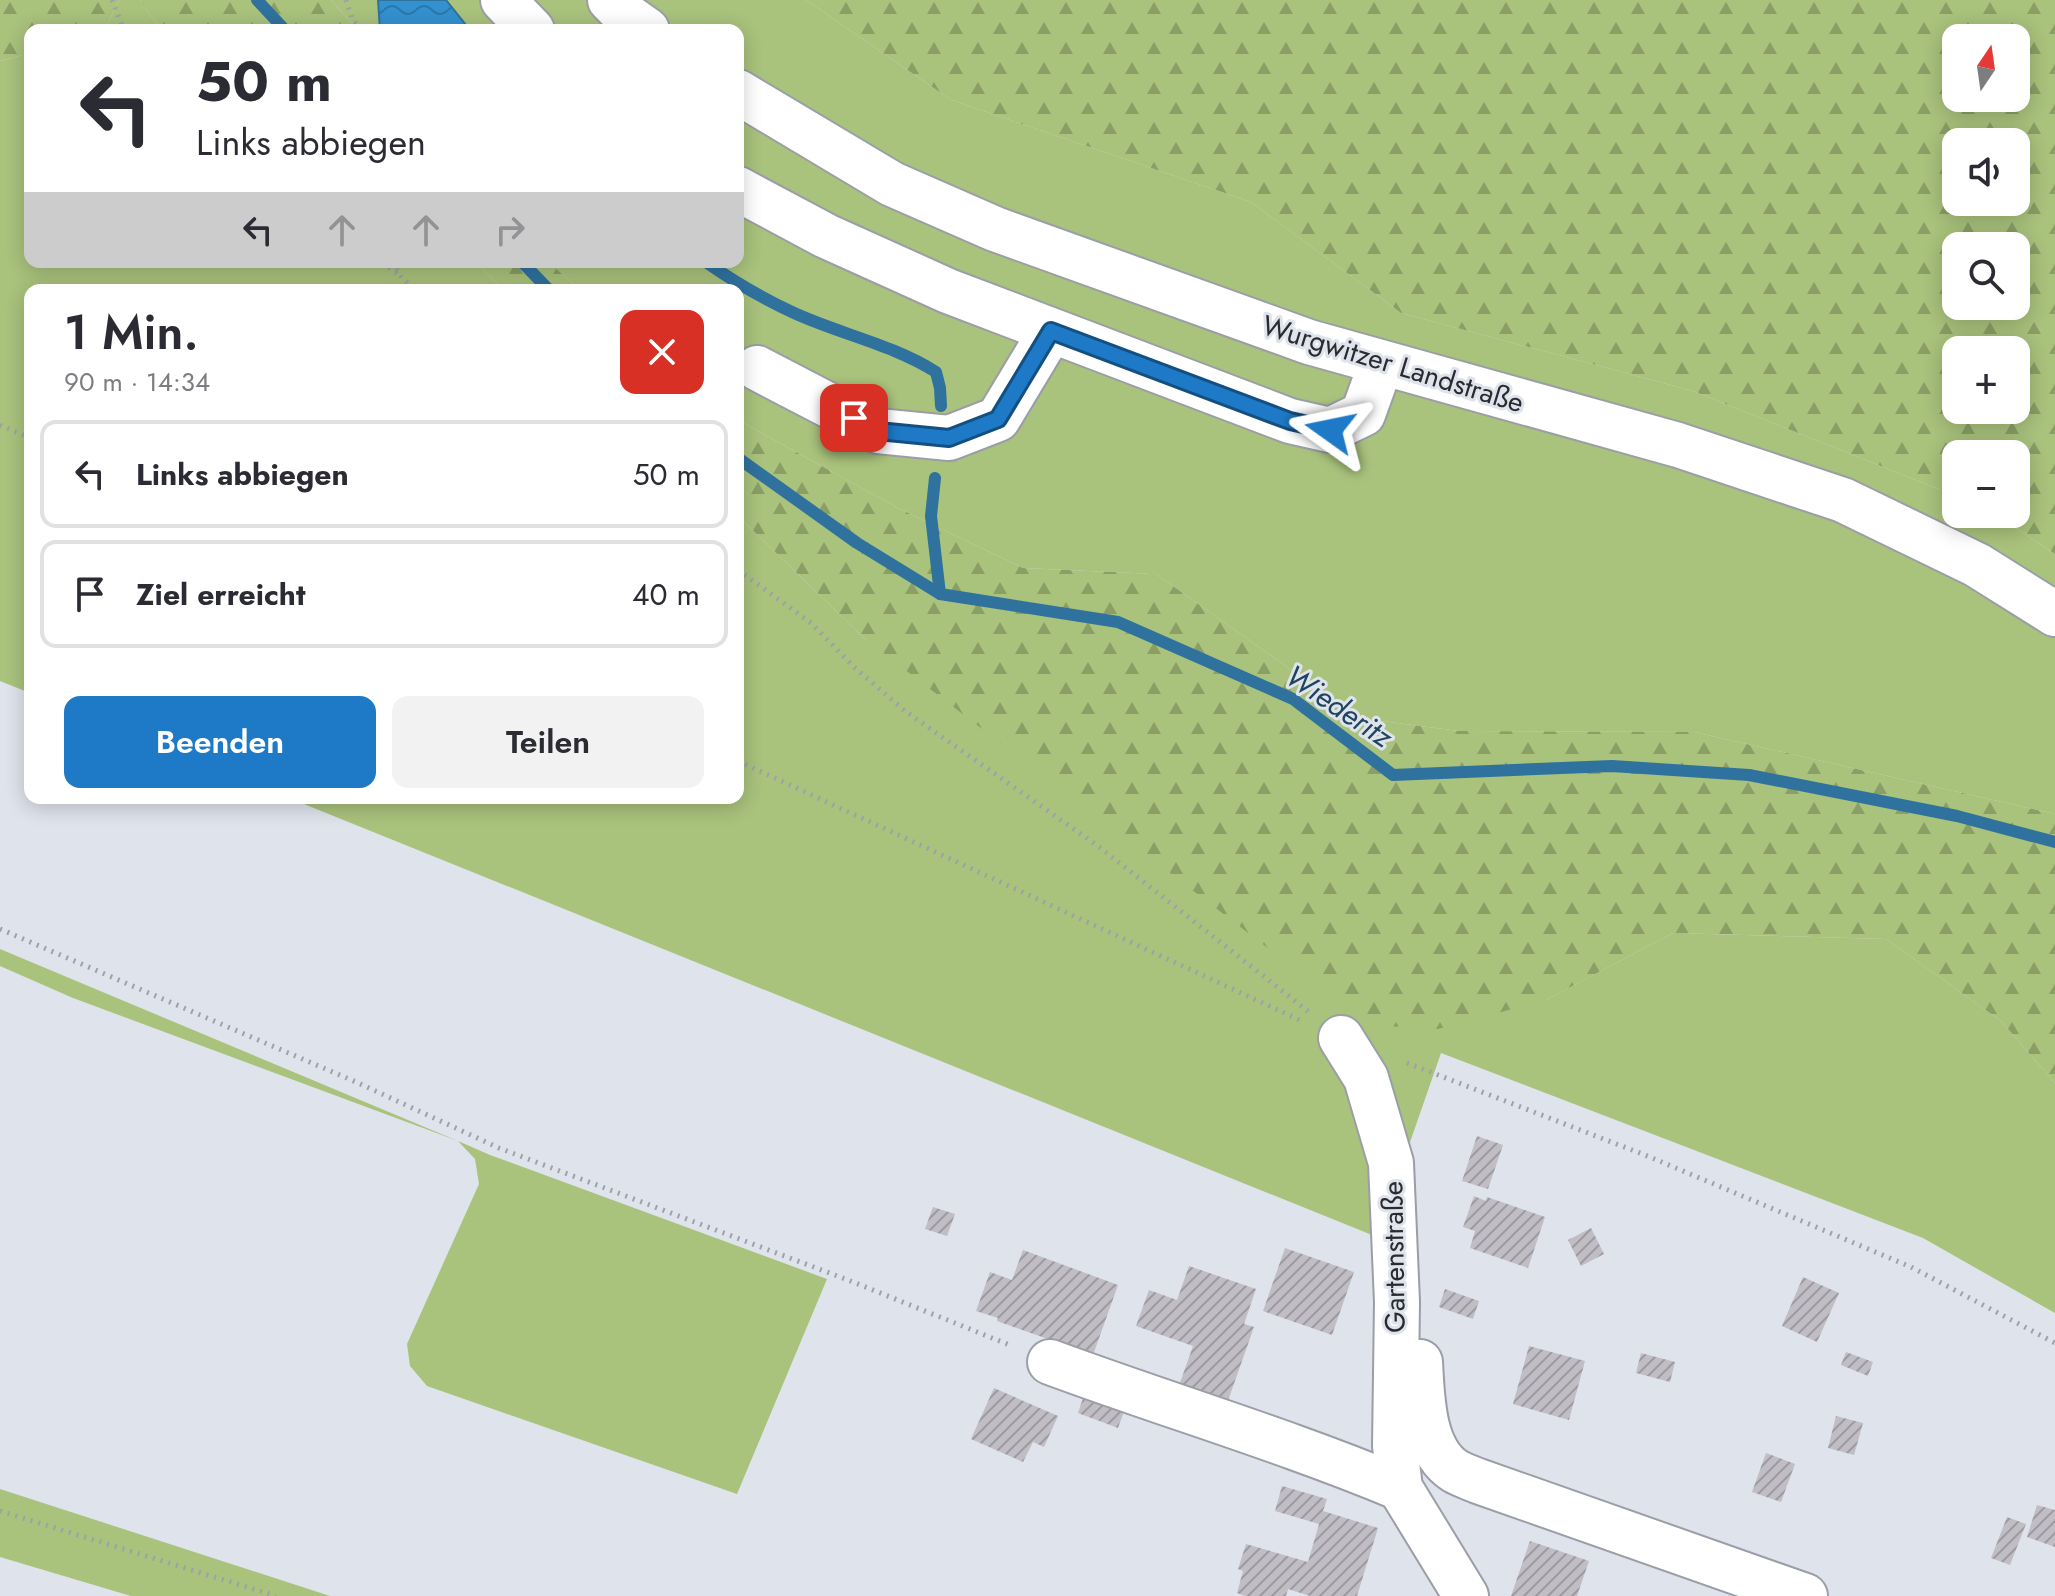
<!DOCTYPE html>
<html lang="de">
<meta charset="utf-8">
<style>
body{margin:0;font-family:Jost,sans-serif;background:#f2f2f3;color:#2b2b33;height:100vh;display:flex;flex-direction:column;font-size:30px;white-space:nowrap}
*{box-sizing:border-box;margin:0}
p{font-size:26px;color:#7c7c81}
.icon{flex:none;width:44px;height:44px;fill:none;stroke:currentColor;stroke-width:2;stroke-linecap:round;stroke-linejoin:round}
.map{position:relative;flex:1;overflow:hidden}
.side{position:absolute;left:24px;top:284px;width:720px;height:520px;display:flex;flex-direction:column;background:#fff;border-radius:16px;box-shadow:0 4px 20px #0003}
.side>*{flex:none}
.hud{position:absolute;left:24px;top:24px;width:720px;height:244px;border-radius:16px;box-shadow:0 4px 20px #0003;background:#fff;color:#2b2b33;overflow:hidden}
.needle{width:52px;rotate:13deg}
.fabs{position:absolute;left:1942px;top:24px;display:grid;gap:16px}
.fabs a{display:grid;place-items:center;width:88px;height:88px;border-radius:16px;background:#fff;box-shadow:0 4px 20px #0003;font-size:40px}
.pin{position:absolute;display:grid;place-items:center;width:68px;height:68px;color:#fff;margin:-34px;border-radius:16px;box-shadow:0 4px 12px #0006}
.me{position:absolute;width:88px;margin:-44px;rotate:282deg;stroke-linejoin:round;filter:drop-shadow(0 0 6px #0008)}
.turn{display:flex;align-items:center;gap:28px;height:168px;padding:0 40px;font-size:36px}
.turn .icon{width:104px;height:104px;stroke-width:2.5}
.turn b{display:block;font-size:56px;line-height:68px}
.lanes{display:flex;align-items:center;height:76px;padding:0 40px;background:#0003;justify-content:center;gap:40px;direction:ltr}
.lanes .off{opacity:.35}
.round{display:grid;place-items:center;flex:none;width:84px;height:84px;border-radius:16px;background:#f2f2f3}
.headline{display:flex;align-items:center;justify-content:space-between;height:136px;padding:0 40px}
h1{font-size:48px;font-weight:600;line-height:60px}
.primary-button{display:flex;gap:16px;margin-top:auto;padding:16px 40px}
.primary-button a{flex:1;height:92px;border-radius:16px;background:#1e7ac7;color:#fff;font-size:32px;font-weight:600;line-height:92px;text-align:center}
.primary-button a+a{background:#f2f2f3;color:#2b2b33}
ul{padding:0;list-style:none}
li{display:flex;align-items:center;gap:24px;height:108px;margin:0 16px 12px;padding:0 24px;border:4px solid #e1e1e2;border-radius:16px}
li div{flex:1}
li b{display:block;font-size:30px}
li em{font-style:normal}
.map>svg:first-child{display:block}
.green{fill:#a9c27c}
.forest{fill:url(#forest-firs);fill-rule:evenodd}
.water{fill:url(#water-waves);stroke:#30729e;stroke-width:2}
.lines{fill:none;stroke-linecap:round;stroke-linejoin:round}
.stream{stroke:#30729e;stroke-width:12}
.building{fill:url(#building-hatch)}
.minor-casing{stroke:#9b9ea6;stroke-width:48}
.major-casing{stroke:#9b9ea6;stroke-width:48}
.path{stroke:#9ea1a8;stroke-width:5;stroke-dasharray:2 6;stroke-linecap:butt}
.minor{stroke:#fff;stroke-width:44}
.major{stroke:#fff;stroke-width:44}
.route-casing{stroke:#144f81;stroke-width:20}
.route{stroke:#1e7ac7;stroke-width:14}
.labels{text-anchor:middle;dominant-baseline:central;stroke-width:6;stroke-linejoin:round;paint-order:stroke}
.street-label{font-size:28px;fill:#2a2b2e;stroke:#dfe3ec}
.water-label{font-size:30px;font-style:italic;fill:#1e445e;stroke:#dfe3ec}
</style>
<div class="map">
<svg width="2055" height="1596" viewBox="0 0 2055 1596">
<defs>
<pattern id="forest-firs" width="22" height="20" patternUnits="userSpaceOnUse" patternTransform="scale(2)"><rect width="22" height="20" fill="#a9c27c"/><path d="M5 1l3.5 6h-7zM16 11l3.5 6h-7z" fill="#8a9e66"/></pattern>
<pattern id="water-waves" width="16" height="10" patternUnits="userSpaceOnUse" patternTransform="scale(2)"><rect width="16" height="10" fill="#3291ce"/><path d="M0 5q4-4 8 0t8 0" fill="none" stroke="#2b77a8"/></pattern>
<pattern id="building-hatch" width="6" height="6" patternUnits="userSpaceOnUse" patternTransform="scale(2)"><rect width="6" height="6" fill="#c1bdc5"/><path d="M-1 1l2-2M0 6l6-6M5 7l2-2" fill="none" stroke="#9d9aa0"/></pattern>
</defs>
<rect width="100%" height="100%" fill="#dfe3ec"/>
<!-- green -->
<g class="green">
<path d="M119 0H140L161 30H105Z"/>
<path d="M331 0H806L951 100 1251 202 1401 313 1693 391 1956 496V514H1995L2055 554V814L1694 732 1459 731 1359 718 1156 574 1023 568 900 509 738 420V290H580L549 262H738V30H358Z"/>
<path d="M30 53V262H475L504 290H30V693L0 681V61Z"/>
<path d="M738 516 865 639 1546 1000 1673 933 1886 939 2001 1021 2055 1083V1313L1923 1238 1441 1053 1377 1237 289 798H738Z"/>
<path d="M0 949 458 1141 490 1155 827 1279 737 1494 427 1386 410 1366 407 1344 479 1184 475 1159 458 1141 73 998 0 966Z"/>
<path d="M0 1489 330 1596H131L0 1557Z"/>
</g>
<!-- forest -->
<g class="forest">
<path d="M0 0H119L105 30H30V53L0 61Z"/>
<path d="M140 0H331L358 30H161Z"/>
<path d="M806 0H2055V554L1995 514H2016V454H1956V496L1693 391 1401 313 1251 202 951 100ZM2016 38V98H1956V38ZM2016 142V202H1956V142ZM2016 246V306H1956V246ZM2016 350V410H1956V350Z"/>
<path d="M475 262H549L580 290H504Z"/>
<path d="M738 420 900 509 1023 568 1156 574 1359 718 1459 731 1694 732 2055 814V1083L2001 1021 1886 939 1673 933 1546 1000 1438 1029 1368 1025 865 639 738 516Z"/>
</g>
<!-- water -->
<path class="water" d="M378 0H446L470 30H380Z"/>
<g class="lines">
<!-- stream -->
<g class="stream">
<path d="M257 0 285 30"/>
<path d="M522 262 549 290"/>
<path d="M706 262C733 281 762 298 792 312 839 334 892 344 936 372L940 388 941 406"/>
<path d="M738 458 857 543 940 594 1118 622 1293 699 1393 775 1612 766 1749 775 1957 816 2055 842"/>
<path d="M935 478 931 516 940 594"/>
</g>
</g>
<!-- building -->
<g class="building">
<path d="M1477 1136 1503 1145 1488 1189 1462 1181Z"/>
<path d="M1474 1196 1486 1201 1487 1197 1545 1217 1528 1268 1470 1248 1475 1231 1463 1227Z"/>
<path d="M933 1207 955 1214 947 1236 925 1229Z"/>
<path d="M1591 1228 1604 1254 1581 1266 1568 1240Z"/>
<path d="M1285 1248 1354 1272 1332 1335 1263 1311Z"/>
<path d="M1023 1250 1118 1285 1093 1355 997 1321 998 1318 976 1311 990 1272 1012 1280Z"/>
<path d="M1189 1266 1256 1289 1244 1324 1254 1327 1224 1412 1176 1394 1193 1346 1136 1326 1149 1290 1177 1300Z"/>
<path d="M1803 1277 1839 1293 1817 1342 1782 1326Z"/>
<path d="M1445 1289 1479 1301 1473 1319 1439 1307Z"/>
<path d="M1529 1346 1585 1361 1569 1420 1513 1404Z"/>
<path d="M1846 1352 1873 1362 1868 1376 1841 1365Z"/>
<path d="M1641 1353 1675 1362 1670 1382 1636 1373Z"/>
<path d="M994 1388 1058 1416 1044 1447 1033 1442 1023 1462 971 1439Z"/>
<path d="M1086 1389 1127 1403 1118 1428 1078 1413Z"/>
<path d="M1836 1416 1863 1423 1854 1455 1828 1448Z"/>
<path d="M1766 1453 1795 1464 1781 1502 1752 1492Z"/>
<path d="M1282 1486 1327 1499 1323 1511 1378 1528 1357 1596H1310L1288 1589 1286 1596H1245L1237 1593 1243 1571 1238 1569 1246 1544 1308 1562 1319 1524 1275 1511Z"/>
<path d="M2037 1505 2055 1510V1547L2027 1537Z"/>
<path d="M2007 1517 2026 1524 2010 1565 1991 1558Z"/>
<path d="M1530 1541 1589 1561 1577 1596H1511Z"/>
</g>
<g class="lines">
<defs>
<g id="minor">
<path d="M503 0 532 30"/>
<path d="M738 189 826 236 948 291 1290 421 1330 430 1363 414 1381 364"/>
<path d="M757 368 878 431 949 438 998 419 1051 331"/>
<path d="M1341 1038 1366 1078 1391 1163 1397 1302 1395 1446 1400 1488 1466 1596"/>
<path d="M1050 1362C1166 1405 1285 1440 1400 1488"/>
<path d="M1420 1362C1422 1396 1422 1450 1455 1471 1462 1475 1471 1478 1478 1481L1805 1596"/>
</g>
<g id="major">
<path d="M610 0 623 13 647 30"/>
<path d="M738 92 892 184 995 229 1309 342 1678 445 1843 500 1977 565 2055 614"/>
</g>
</defs>
<!-- minor casing -->
<use href="#minor" class="minor-casing"/>
<!-- major casing -->
<use href="#major" class="major-casing"/>
<!-- path -->
<g class="path">
<path d="M112 0 124 30"/>
<path d="M346 0 353 21 363 30"/>
<path d="M383 262 397 274"/>
<path d="M392 262 402 278 416 290"/>
<path d="M0 425 30 438"/>
<path d="M738 570 811 623 855 668 905 711 1098 846 1309 1012"/>
<path d="M738 761 1304 1022"/>
<path d="M0 929 356 1082 499 1148 848 1280 1012 1346"/>
<path d="M1407 1063 1645 1155 1911 1267 2055 1343"/>
<path d="M0 1511 276 1596"/>
</g>
<!-- minor -->
<use href="#minor" class="minor"/>
<!-- major -->
<use href="#major" class="major"/>
</g>
<g class="lines">
<defs>
<path id="route" d="M854 418 878 431 949 438 998 419 1051 331 1290 421 1330 430"/>
</defs>
<!-- route casing -->
<use href="#route" class="route-casing"/>
<!-- route -->
<use href="#route" class="route"/>
</g>
<g class="labels">
<!-- street labels -->
<g class="street-label">
<text transform="translate(1393 364) rotate(17)">Wurgwitzer Landstraße</text>
<text transform="translate(1394 1257) rotate(-91)">Gartenstraße</text>
</g>
<!-- water labels -->
<g class="water-label">
<text transform="translate(1339 706) rotate(34)">Wiederitz</text>
</g>
</g>
</svg>
<div class="fabs">
<a><svg class="needle" viewBox="-14 -14 28 28"><path d="M0-13l5 13h-10z" fill="#e53935"/><path d="M0 13l5-13h-10z" fill="#7c7c81"/></svg></a>
<a><svg class="icon" aria-label="sound" viewBox="0 0 24 24"><path d="M4 9h4l5-4v14l-5-4H4zM17 9q2 3 0 6"/></svg></a>
<a><svg class="icon" aria-label="search" viewBox="0 0 24 24"><circle cx="10" cy="10" r="6"/><path d="M15 15l6 6"/></svg></a>
<a>+</a>
<a>−</a>
</div>
<div class="pin" style="left:854px;top:418px;background:#d93025"><svg class="icon" aria-label="arrive" viewBox="0 0 24 24"><path d="M6 21V4h12l-3 4 3 4H6"/></svg></div>
<svg class="me" style="left:1330px;top:430px" viewBox="-20 -20 40 40"><path d="M0-17L14 15 0 8-14 15z" fill="#1e7ac7" stroke="#fff" stroke-width="4"/></svg>
<div class="hud">
<div class="turn"><svg class="icon" aria-label="left" viewBox="0 0 24 24"><path d="M17 20v-9H6M10 6l-5 5 5 5"/></svg><div><b>50 m</b>Links abbiegen</div></div>
<div class="lanes"><svg class="icon" aria-label="left" viewBox="0 0 24 24"><path d="M17 20v-9H6M10 6l-5 5 5 5"/></svg><svg class="icon off" aria-label="ahead" viewBox="0 0 24 24"><path d="M12 20V5M6 11l6-6 6 6"/></svg><svg class="icon off" aria-label="ahead" viewBox="0 0 24 24"><path d="M12 20V5M6 11l6-6 6 6"/></svg><svg class="icon off" aria-label="right" viewBox="0 0 24 24"><path d="M7 20v-9h11M14 6l5 5-5 5"/></svg></div>
</div>
<section class="side">
<div class="headline"><div><h1>1 Min.</h1><p>90 m · 14:34</p></div><a class="round" style="background:#d93025;color:#fff"><svg class="icon" aria-label="close" viewBox="0 0 24 24"><path d="M6 6l12 12M18 6L6 18"/></svg></a></div>
<ul>
<li><svg class="icon" aria-label="left" viewBox="0 0 24 24"><path d="M17 20v-9H6M10 6l-5 5 5 5"/></svg><div><b>Links abbiegen</b></div><em>50 m</em></li>
<li><svg class="icon" aria-label="arrive" viewBox="0 0 24 24"><path d="M6 21V4h12l-3 4 3 4H6"/></svg><div><b>Ziel erreicht</b></div><em>40 m</em></li>
</ul>
<div class="primary-button"><a>Beenden</a><a>Teilen</a></div>
</section>
</div>
